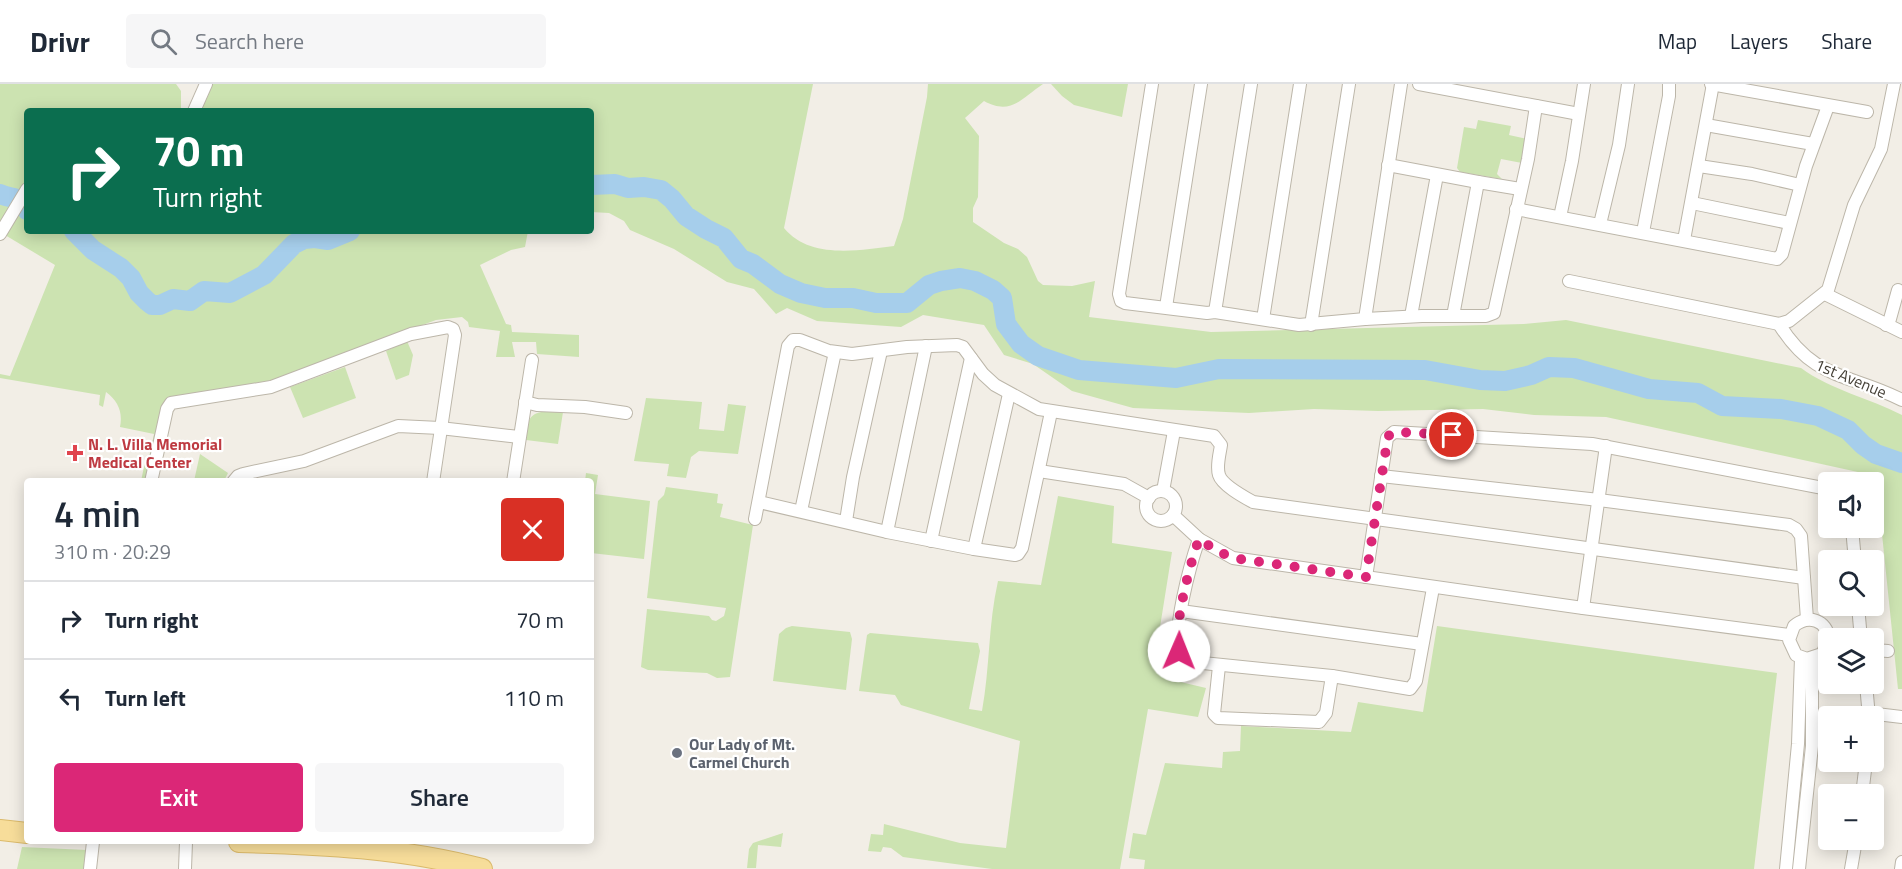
<!DOCTYPE html>
<meta charset="utf-8">
<style>
body{margin:0;font-family:"Titillium Web",sans-serif;background:#f6f6f7;color:#1f2937;height:100vh;display:flex;flex-direction:column;font-size:22px;white-space:nowrap}
*{box-sizing:border-box;margin:0}
p{font-size:20px;color:#747a83}
.icon{flex:none;width:33px;height:33px;fill:none;stroke:currentColor;stroke-width:2;stroke-linecap:round;stroke-linejoin:round}
.map{position:relative;flex:1;overflow:hidden}
.drawer{position:absolute;left:24px;top:394px;width:570px;height:366px;display:flex;flex-direction:column;background:#fff;border-radius:6px;box-shadow:0 3px 15px #0003}
.drawer>*{flex:none}
.banner{position:absolute;left:24px;top:24px;width:570px;height:126px;border-radius:6px;box-shadow:0 3px 15px #0003;background:#0b6e4f;color:#fff;overflow:hidden}
.buttons{position:absolute;left:1818px;top:388px;display:grid;gap:12px}
.buttons a{display:grid;place-items:center;width:66px;height:66px;border-radius:6px;background:#fff;box-shadow:0 3px 15px #0003;font-size:30px}
.pin{position:absolute;display:grid;place-items:center;width:51px;height:51px;color:#fff;margin:-26px;border:3px solid #fff;border-radius:50%;box-shadow:0 2px 6px #0007}
.me{position:absolute;width:66px;margin:-33px;rotate:1deg;stroke-linejoin:round;filter:drop-shadow(0 0 4px #0008)}
.turn{display:flex;align-items:center;gap:21px;height:126px;padding:0 30px;font-size:27px}
.turn .icon{width:78px;height:78px;stroke-width:2.5}
.turn b{display:block;font-size:42px;line-height:51px}
.round{display:grid;place-items:center;flex:none;width:63px;height:63px;border-radius:6px;background:#f6f6f7}
.headline{display:flex;align-items:center;justify-content:space-between;height:102px;padding:0 30px}
h1{font-size:36px;font-weight:600;line-height:45px}
.cta{display:flex;gap:12px;margin-top:auto;padding:12px 30px}
.cta a{flex:1;height:69px;border-radius:6px;background:#db2777;color:#fff;font-size:24px;font-weight:600;line-height:69px;text-align:center}
.cta a+a{background:#f6f6f7;color:#1f2937}
ul{padding:0;list-style:none}
li{display:flex;align-items:center;gap:18px;height:78px;padding:0 30px;border-top:2px solid #e0e1e3}
li div{flex:1}
li b{display:block;font-size:22px}
li em{font-style:normal}
header{display:flex;align-items:center;gap:36px;box-sizing:border-box;height:84px;padding:0 30px;background:#fff;border-bottom:2px solid #e0e1e3}
header strong{font-size:28px}
nav{display:flex;gap:33px;margin-inline-start:auto;font-size:21px}
.search{width:420px;height:54px;background:#f6f6f7;display:flex;align-items:center;gap:15px;box-sizing:border-box;padding:0 21px;border-radius:6px;color:#747a83;font-size:22px}
.map>svg:first-child{display:block}
.green{fill:#cce3b1}
.lines{fill:none;stroke-linecap:round;stroke-linejoin:round}
.river{stroke:#a6ceeb;stroke-width:20}
.street-casing{stroke:#bcb6a9;stroke-width:14}
.primary-casing{stroke:#dbba6b;stroke-width:22}
.street{stroke:#fff;stroke-width:12}
.primary{stroke:#f7dd9a;stroke-width:20}
.route{stroke:#db2777;stroke-width:10;stroke-dasharray:0 18}
.health-dot{fill:#e0444e;stroke:#fff;stroke-width:2}
.worship-dot{fill:#6b7280;stroke:#fff;stroke-width:2}
.labels{text-anchor:middle;dominant-baseline:central;stroke-width:4.5;stroke-linejoin:round;paint-order:stroke}
.street-label{font-size:16px;fill:#443f36;stroke:#fff}
.health-label{font-size:16px;font-weight:bold;fill:#be3a42;stroke:#fff;text-anchor:start}
.worship-label{font-size:16px;font-weight:bold;fill:#5b616d;stroke:#fff;text-anchor:start}
</style>
<header>
<strong>Drivr</strong>
<div class="search"><svg class="icon" aria-label="search" viewBox="0 0 24 24"><circle cx="10" cy="10" r="6"/><path d="M15 15l6 6"/></svg>Search here</div>
<nav><a>Map</a><a>Layers</a><a>Share</a></nav>
</header>
<div class="map">
<svg width="1902" height="785" viewBox="0 0 1902 785">
<rect width="100%" height="100%" fill="#f2eee6"/>
<!-- green -->
<g class="green">
<path d="M0 0H176L181 7V27H27V94L0 138Z"/>
<path d="M210 0H813L784 144C810 176 860 166 894 162L903 135 927 13 928 0H1043C1022 14 1011 32 984 17L965 34 979 52 978 113 973 124V138L1004 159 1018 165 1027 173 1038 197 1043 201 1072 202 1095 197 1089 233 1211 248 1524 240 1566 236 1801 284C1831 306 1869 314 1902 331V605H1898L1876 392 1606 333 1534 331 1483 325 1378 327 1314 325 1249 329 1133 324 1072 307 1033 280 1004 271 984 241 923 231 901 243 817 237 787 224 776 230 754 205 727 198 674 165 630 146 624 137 609 129 591 128V27H200Z"/>
<path d="M1051 0H1128L1122 33 1074 21 1062 12Z"/>
<path d="M1478 36 1511 42 1509 51 1527 55 1522 79 1501 75 1497 90 1502 95 1460 88 1457 84 1464 43 1476 45Z"/>
<path d="M27 116V147H528L525 163 511 166 480 181 506 240 511 241 512 248 579 251V273L537 270 536 258H512L515 273H496L500 247 469 243 468 238 462 233 436 236 273 296 174 313 160 330 145 397H141L145 378H148L154 350 120 343C123 328 118 317 106 308L103 323 99 321 100 311 0 294V290L10 292 55 181 5 151Z"/>
<path d="M407 257 413 271 409 291 396 296 386 267Z"/>
<path d="M345 283 356 314 303 334 290 303Z"/>
<path d="M646 314 702 318 699 345 724 347 728 320 746 322 738 370 699 367 691 373 686 394 667 392 669 380 634 377Z"/>
<path d="M541 328H563L558 360 526 356C528 342 526 331 541 328Z"/>
<path d="M200 370 228 389 224 397H194Z"/>
<path d="M586 389 598 391 595 410 650 417 644 475 591 469V398L585 397Z"/>
<path d="M666 403 718 410 717 419 723 420 720 433 753 441 730 593 717 594 707 589 648 586 641 583 647 525 709 532 712 536 716 537 724 532 726 524 647 514 658 417 664 411Z"/>
<path d="M1058 412 1114 422 1112 459 1172 468 1160 543 1168 595 1206 604 1198 633 1148 625 1120 785H992L903 773 891 764 883 763 881 768 868 767 871 750 883 751 884 740 960 759 1006 764 1020 657 901 621 895 611 859 607 867 551 870 549 978 559 980 567 969 625 982 627C990 584 988 541 998 497L1041 501Z"/>
<path d="M792 542 850 548 852 555 846 606 773 597 779 550 786 544Z"/>
<path d="M1437 542 1777 589 1754 785H1144L1145 776 1129 774 1133 749 1146 751 1165 679 1222 684 1223 668 1240 667 1241 642 1351 648 1358 618 1423 628Z"/>
<path d="M783 749 781 763 758 761 756 784H747L749 765 753 759Z"/>
<path d="M22 763 87 766 85 785H17Z"/>
</g>
<g class="lines">
<!-- river -->
<g class="river">
<path d="M591 101 615 100 628 104 644 103 661 106 672 115 686 132 706 145 724 154 741 175 753 180 780 200 801 209 825 214H853L876 219H907L929 201 941 197 960 194 975 197 993 206 1002 214 1006 240 1021 260 1038 272 1079 286 1176 294 1219 285 1425 286 1480 296 1505 297 1531 291 1549 283 1574 284 1649 305 1698 309 1722 322 1781 325 1818 332 1848 346 1863 361 1876 370 1902 379"/>
<path d="M0 110C12 116 19 110 27 126"/>
<path d="M74 147 93 166 121 184 131 194 139 209 147 217 152 221H160L173 215 190 217 204 207 230 209 264 191 294 160 304 155 315 154 328 156 350 147"/>
</g>
<defs>
<g id="street">
<path d="M1152 0 1119 210 1121 217 1125 219 1207 229 1215 228 1299 241 1365 235 1401 0"/>
<path d="M1419 0 1579 30"/>
<path d="M1711 0 1867 28"/>
<path d="M194 27 206 0"/>
<path d="M1706 41 1813 60"/>
<path d="M1388 81 1478 98"/>
<path d="M1699 82 1752 90 1800 101"/>
<path d="M1692 119 1789 139"/>
<path d="M1516 125 1777 175 1782 170 1806 82 1828 22"/>
<path d="M1560 133 1572 77 1584 0"/>
<path d="M1600 140 1619 61 1628 0"/>
<path d="M1643 148 1669 12V0"/>
<path d="M0 150 27 105"/>
<path d="M1684 156 1713 0"/>
<path d="M1569 197 1779 240 1789 237 1828 206 1854 121 1881 65 1894 0"/>
<path d="M1825 210 1902 248"/>
<path d="M1166 223 1201 0"/>
<path d="M1215 228 1251 0"/>
<path d="M1411 232 1437 91"/>
<path d="M1453 232 1478 98 1520 105"/>
<path d="M1263 235 1300 0"/>
<path d="M1365 235 1422 232H1486L1494 229 1528 75 1536 22"/>
<path d="M1779 240C1814 297 1849 289 1902 316"/>
<path d="M1311 241 1349 0"/>
<path d="M1886 241 1890 235 1898 206"/>
<path d="M525 318 537 321 585 323 626 329"/>
<path d="M1039 387 1124 400 1149 414"/>
<path d="M1381 392 1599 416 1789 441 1796 445 1801 452 1807 535"/>
<path d="M151 398 167 325 171 319 271 303 411 250 448 243 453 245 455 251 433 398"/>
<path d="M233 398 238 392 243 390 304 377 398 342 440 344 519 353"/>
<path d="M513 398 532 276"/>
<path d="M1163 407 1174 347"/>
<circle cx="1161" cy="422" r="15"/>
<path d="M759 418 887 448 974 465 1015 471 1018 470 1022 464 1051 328"/>
<path d="M801 427 835 268"/>
<path d="M1173 431 1199 455 1233 474 1583 524 1789 551"/>
<path d="M755 435 788 262 793 256H800L829 267 852 270 907 263 957 261 963 263 983 290 995 301 1039 325 1214 352 1221 361C1220 369 1216 382 1219 391 1222 401 1244 413 1253 418L1804 494"/>
<path d="M846 437 853 393 881 267"/>
<path d="M1852 444 1855 477"/>
<path d="M887 448 926 262"/>
<path d="M1199 455C1191 478 1170 552 1181 572L1193 578 1332 592 1410 605 1416 597 1433 504"/>
<path d="M931 457 971 274"/>
<path d="M974 465 1009 310"/>
<path d="M1366 493 1387 354 1394 348 1592 360 1828 405"/>
<path d="M1858 522 1861 555"/>
<path d="M1583 524 1606 362"/>
<path d="M1181 527 1422 560"/>
<path d="M1828 558 1822 570 1807 575 1796 571 1789 556 1794 542C1808 530 1827 536 1829 555"/>
<path d="M1874 566 1888 567"/>
<path d="M1219 582 1214 630 1218 634 1319 638 1326 629 1332 592"/>
<path d="M1866 600 1869 633"/>
<path d="M1868 629 1902 633"/>
<path d="M1862 711 1866 678"/>
<path d="M90 785 93 758"/>
<path d="M185 785 186 758"/>
<path d="M1786 785 1798 660 1801 574"/>
<path d="M1799 785 1812 662V575"/>
<path d="M1851 785 1856 756"/>
<path d="M1901 785 1902 778"/>
</g>
<g id="primary">
<path d="M0 746 27 749"/>
<path d="M239 758C321 760 403 764 482 785"/>
</g>
</defs>
<!-- street casing -->
<use href="#street" class="street-casing"/>
<!-- primary casing -->
<use href="#primary" class="primary-casing"/>
<!-- street -->
<use href="#street" class="street"/>
<!-- primary -->
<use href="#primary" class="primary"/>
</g>
<g class="lines">
<!-- route -->
<path class="route" d="M1179 567C1173 543 1190 480 1199 455L1217 467 1233 474 1366 493 1388 352 1395 348 1452 351"/>
</g>
<!-- markers -->
<path class="health-dot" d="M72 360h6v6h6v6h-6v6h-6v-6h-6v-6h6z"/>
<circle class="worship-dot" cx="677" cy="669" r="6"/>
<g class="labels">
<!-- street labels -->
<g class="street-label">
<text transform="translate(1851 294) rotate(23)">1st Avenue</text>
</g>
<!-- health labels -->
<g class="health-label">
<text x="88" y="360">N. L. Villa Memorial<tspan x="88" dy="18">Medical Center</tspan></text>
</g>
<!-- worship labels -->
<g class="worship-label">
<text x="689" y="660">Our Lady of Mt.<tspan x="689" dy="18">Carmel Church</tspan></text>
</g>
</g>
</svg>
<div class="buttons">
<a><svg class="icon" aria-label="sound" viewBox="0 0 24 24"><path d="M4 9h4l5-4v14l-5-4H4zM17 9q2 3 0 6"/></svg></a>
<a><svg class="icon" aria-label="search" viewBox="0 0 24 24"><circle cx="10" cy="10" r="6"/><path d="M15 15l6 6"/></svg></a>
<a><svg class="icon" aria-label="layers" viewBox="0 0 24 24"><path d="M12 4l9 5-9 5-9-5zM3 14l9 5 9-5"/></svg></a>
<a>+</a>
<a>−</a>
</div>
<div class="pin" style="left:1452px;top:351px;background:#d93025"><svg class="icon" aria-label="arrive" viewBox="0 0 24 24"><path d="M6 21V4h12l-3 4 3 4H6"/></svg></div>
<svg class="me" style="left:1179px;top:567px" viewBox="-20 -20 40 40"><circle r="19" fill="#fff"/><path d="M0-13L10 11 0 6-10 11z" fill="#db2777"/></svg>
<div class="banner">
<div class="turn"><svg class="icon" aria-label="right" viewBox="0 0 24 24"><path d="M7 20v-9h11M14 6l5 5-5 5"/></svg><div><b>70 m</b>Turn right</div></div>
</div>
<section class="drawer">
<div class="headline"><div><h1>4 min</h1><p>310 m · 20:29</p></div><a class="round" style="background:#d93025;color:#fff"><svg class="icon" aria-label="close" viewBox="0 0 24 24"><path d="M6 6l12 12M18 6L6 18"/></svg></a></div>
<ul>
<li><svg class="icon" aria-label="right" viewBox="0 0 24 24"><path d="M7 20v-9h11M14 6l5 5-5 5"/></svg><div><b>Turn right</b></div><em>70 m</em></li>
<li><svg class="icon" aria-label="left" viewBox="0 0 24 24"><path d="M17 20v-9H6M10 6l-5 5 5 5"/></svg><div><b>Turn left</b></div><em>110 m</em></li>
</ul>
<div class="cta"><a>Exit</a><a>Share</a></div>
</section>
</div>
